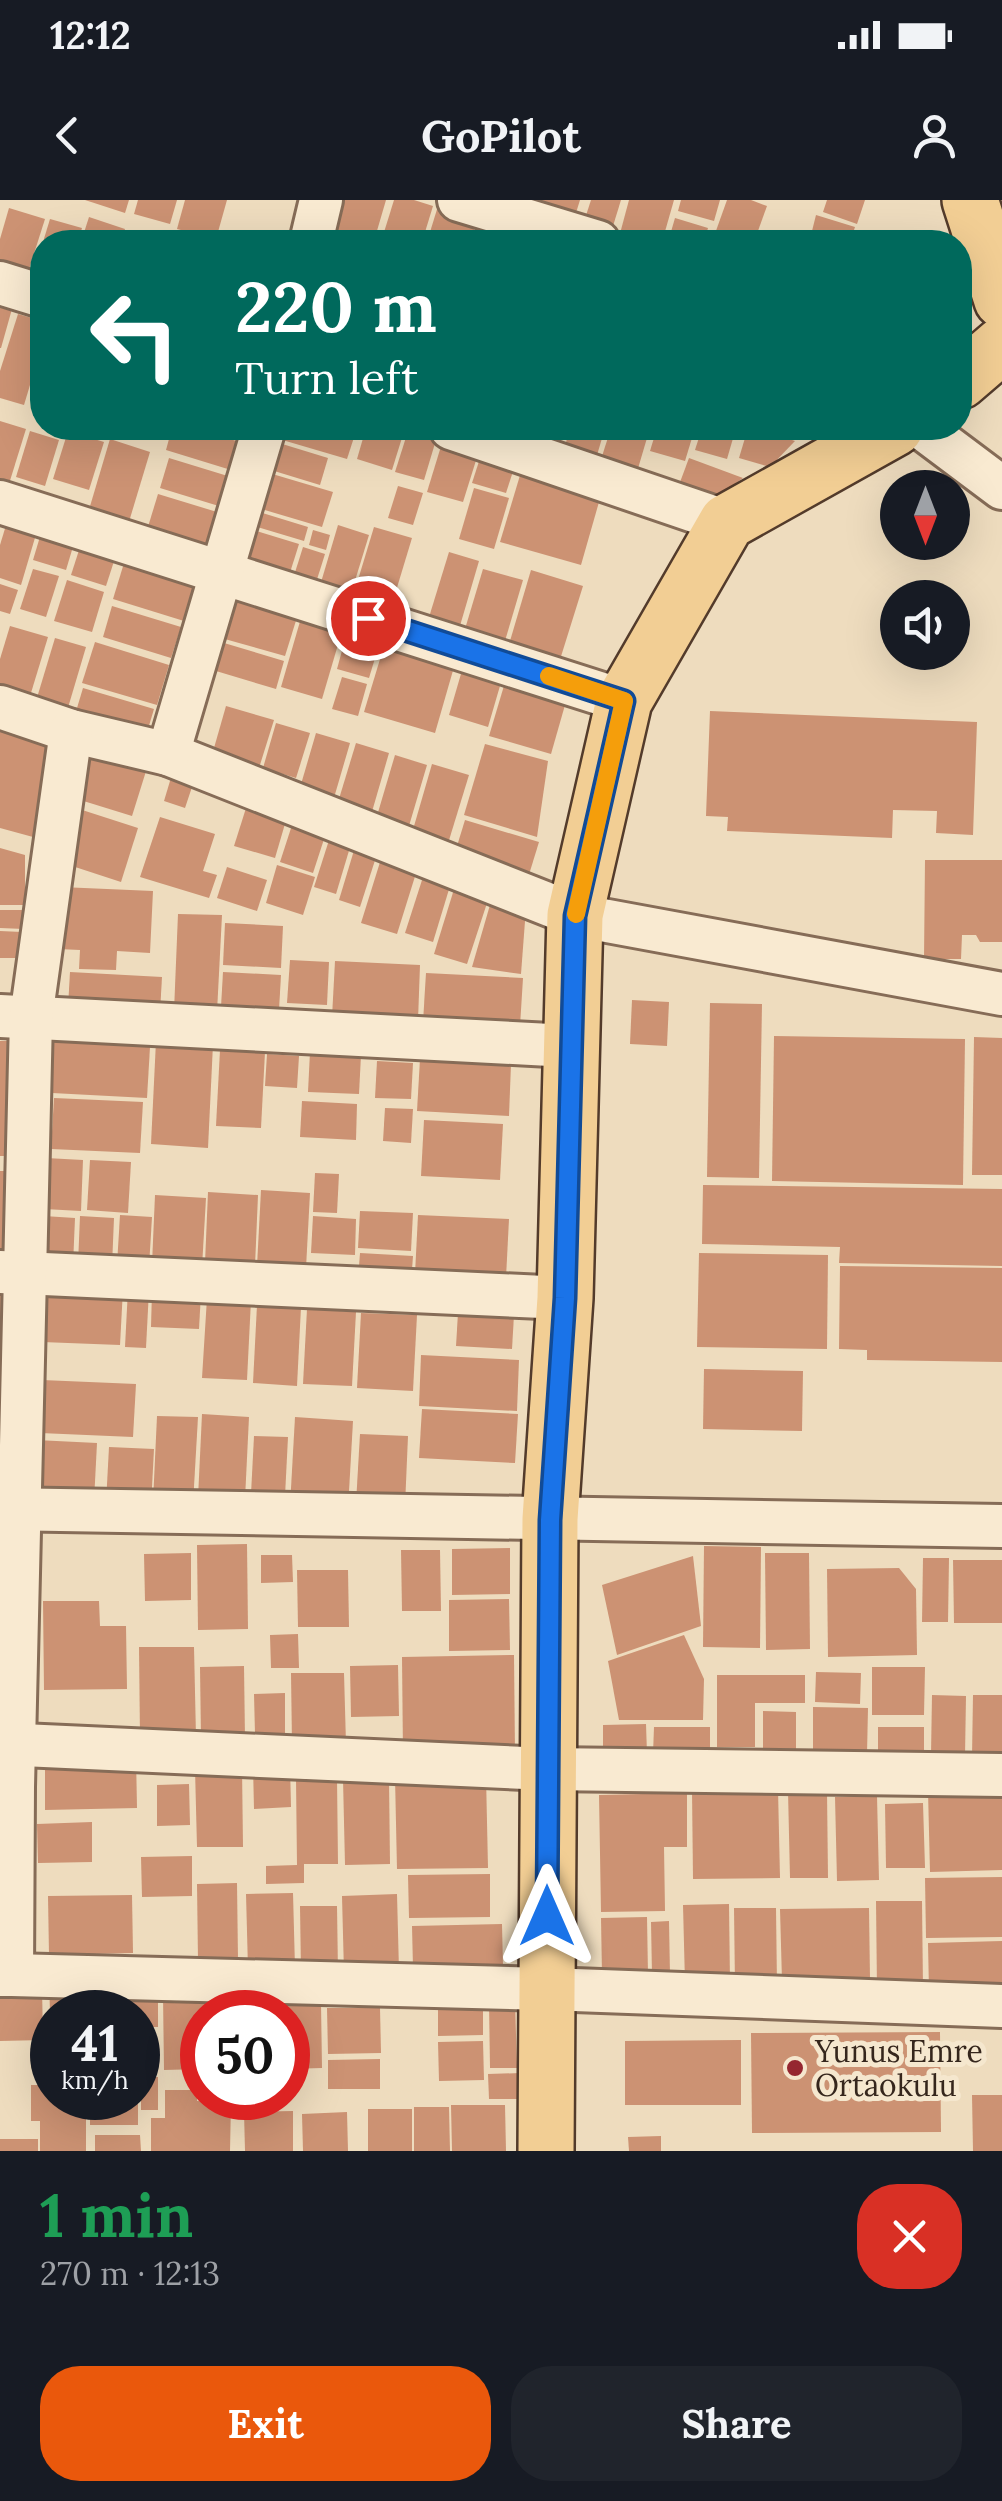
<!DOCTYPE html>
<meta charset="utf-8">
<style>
body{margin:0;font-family:Lora,serif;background:#20242c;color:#f1f3f6;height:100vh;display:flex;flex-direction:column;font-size:38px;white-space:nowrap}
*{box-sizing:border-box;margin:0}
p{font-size:32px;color:#9ea1a6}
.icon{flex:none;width:55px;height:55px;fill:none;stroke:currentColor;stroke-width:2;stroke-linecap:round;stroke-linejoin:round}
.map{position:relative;height:1951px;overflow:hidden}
.details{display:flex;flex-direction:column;background:#171b24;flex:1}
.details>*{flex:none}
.banner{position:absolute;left:30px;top:30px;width:942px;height:210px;border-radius:40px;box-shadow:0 10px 40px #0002;background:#00695c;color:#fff;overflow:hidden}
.needle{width:65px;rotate:180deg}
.buttons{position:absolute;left:880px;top:270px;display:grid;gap:20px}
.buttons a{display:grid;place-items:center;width:90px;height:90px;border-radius:50%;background:#171b24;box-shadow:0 10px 40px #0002;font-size:50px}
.speed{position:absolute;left:30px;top:1790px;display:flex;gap:20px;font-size:50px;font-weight:700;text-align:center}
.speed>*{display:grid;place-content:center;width:130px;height:130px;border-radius:50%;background:#171b24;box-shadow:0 10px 40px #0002;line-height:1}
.speed small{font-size:25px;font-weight:400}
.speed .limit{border:15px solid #d22;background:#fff;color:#111}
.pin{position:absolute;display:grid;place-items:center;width:85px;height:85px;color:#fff;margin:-42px;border:5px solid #fff;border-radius:50%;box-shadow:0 2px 10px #0007}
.me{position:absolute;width:110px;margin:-55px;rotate:0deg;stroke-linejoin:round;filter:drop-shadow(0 0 8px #0008)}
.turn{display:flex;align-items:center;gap:35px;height:210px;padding:0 40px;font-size:45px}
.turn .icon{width:130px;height:130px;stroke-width:2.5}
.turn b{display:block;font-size:70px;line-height:85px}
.round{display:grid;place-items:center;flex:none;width:105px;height:105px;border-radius:40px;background:#20242c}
.head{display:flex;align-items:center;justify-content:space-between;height:170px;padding:0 40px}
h1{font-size:60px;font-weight:700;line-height:75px;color:#1e9e55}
.button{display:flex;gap:20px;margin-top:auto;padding:20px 40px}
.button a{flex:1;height:115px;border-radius:40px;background:#ea580c;color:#fff;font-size:40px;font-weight:700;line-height:115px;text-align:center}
.button a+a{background:#20242c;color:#f1f3f6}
.status{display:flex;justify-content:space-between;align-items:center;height:70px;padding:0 50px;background:#171b24;direction:ltr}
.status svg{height:28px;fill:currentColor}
header{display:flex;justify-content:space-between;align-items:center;height:130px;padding:0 40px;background:#171b24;font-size:45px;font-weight:700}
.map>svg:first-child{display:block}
.building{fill:#cc9273}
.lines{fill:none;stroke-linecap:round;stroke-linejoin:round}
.minor-casing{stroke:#866c57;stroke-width:48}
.major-casing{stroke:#533b2b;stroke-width:60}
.minor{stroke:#f9ead1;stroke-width:42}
.major{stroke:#f2ce94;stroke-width:55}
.route-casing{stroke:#114b97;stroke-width:25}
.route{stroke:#1a73e8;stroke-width:18}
.slow{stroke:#f59e0b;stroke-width:18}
.poi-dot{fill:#952730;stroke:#f5e7ce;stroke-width:4}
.labels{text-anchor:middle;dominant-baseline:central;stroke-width:10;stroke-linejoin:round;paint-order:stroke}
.poi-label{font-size:30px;fill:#35261c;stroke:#f5e7ce;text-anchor:start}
</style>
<div class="status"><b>12:12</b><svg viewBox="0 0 49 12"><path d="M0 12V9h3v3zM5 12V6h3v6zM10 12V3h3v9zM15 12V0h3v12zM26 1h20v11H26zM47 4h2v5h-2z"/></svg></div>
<header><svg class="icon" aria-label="back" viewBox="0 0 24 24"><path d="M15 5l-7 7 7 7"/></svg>GoPilot<svg class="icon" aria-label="person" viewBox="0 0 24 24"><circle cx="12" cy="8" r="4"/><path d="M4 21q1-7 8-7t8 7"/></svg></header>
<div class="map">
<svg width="1002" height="1951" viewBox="0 0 1002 1951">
<rect width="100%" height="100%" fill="#eedcbe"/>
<!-- building -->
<g class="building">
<path d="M85 0H129L125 13Z"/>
<path d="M138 0H177L170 24 134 14Z"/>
<path d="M185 0H227L216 39 177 29Z"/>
<path d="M342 0H386L374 41 334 29Z"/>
<path d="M394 0H414L433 6 422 42H381Z"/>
<path d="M538 0H580L574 19 536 9Z"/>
<path d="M591 0H621L609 39 581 31Z"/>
<path d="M629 0H674L662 42 618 41Z"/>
<path d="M681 0H720L714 21 678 11Z"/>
<path d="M727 0H751L767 6 754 42H712Z"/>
<path d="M827 0H865L857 24 823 12Z"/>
<path d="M438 6 478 17 470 42H427Z"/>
<path d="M9 8 45 19 24 85 0 78V39Z"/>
<path d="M816 15 855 27 850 42 812 31Z"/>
<path d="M89 17 125 29 121 42H81Z"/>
<path d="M675 18 708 28 704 42H668Z"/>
<path d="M50 19 82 28 78 42H43Z"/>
<path d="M238 31 274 42H234Z"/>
<path d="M481 32 510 42H478Z"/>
<path d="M0 105 12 109 1 148H0Z"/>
<path d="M18 114 42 121V145L24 205 0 198V171Z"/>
<path d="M42 168V206L31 202Z"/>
<path d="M0 221 26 229 4 300 0 298Z"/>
<path d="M126 228H158L155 237Z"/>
<path d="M172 228H192L240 242 231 270 166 250Z"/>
<path d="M282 228H357L347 259 279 239Z"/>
<path d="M366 228H405L392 270 357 259Z"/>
<path d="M570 228H605L595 262 563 253Z"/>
<path d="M611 228 647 238 634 282 597 272Z"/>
<path d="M657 228H695L685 261 650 251Z"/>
<path d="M702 228H736L727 259 695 250Z"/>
<path d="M748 228H757L795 241 770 267 739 258Z"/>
<path d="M773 228H810L801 237Z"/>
<path d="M30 231 59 240 45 286 16 277Z"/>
<path d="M68 231 104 242 89 290 53 279Z"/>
<path d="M408 231 436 240 424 280 395 272Z"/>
<path d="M110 239 150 252 128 325 88 313Z"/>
<path d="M279 243 328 258 320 285 271 270Z"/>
<path d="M442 243 478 254 463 302 427 292Z"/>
<path d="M482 252 516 262 506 293 472 283Z"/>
<path d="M169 258 231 277 222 307 160 288Z"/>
<path d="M689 258 743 278 705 305 676 293Z"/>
<path d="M521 272 601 295 581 365 500 342Z"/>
<path d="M269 273 333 292 322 327 258 308Z"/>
<path d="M398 286 423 293 413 325 388 318Z"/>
<path d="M474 288 509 298 494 349 459 339Z"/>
<path d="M158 294 217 312 207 349 147 330Z"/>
<path d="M256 311 308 327 304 341 251 325Z"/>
<path d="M7 322 37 331 21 385 0 378V345Z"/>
<path d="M338 325 369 335 350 397 319 389Z"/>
<path d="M374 327 412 338 389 414 351 403Z"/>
<path d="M247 328 299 344 288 379 237 363Z"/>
<path d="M42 330 75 340 66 370 33 360Z"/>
<path d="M313 330 330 335 326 350 309 345Z"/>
<path d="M81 344 116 355 106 386 71 375Z"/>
<path d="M303 347 325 354 314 389 292 382Z"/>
<path d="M128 350 199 372 184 421 113 399Z"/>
<path d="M449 352 479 361 457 436 426 427Z"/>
<path d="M33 369 59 376 46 417 20 409Z"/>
<path d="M483 369 523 380 502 451 462 439Z"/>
<path d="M531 370 583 386 558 466 507 451Z"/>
<path d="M67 380 104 392 92 432 54 421Z"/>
<path d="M0 384 18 390 10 414 0 411Z"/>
<path d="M228 390 299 411 285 456 214 436Z"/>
<path d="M112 406 181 427 171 458 103 437Z"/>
<path d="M301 418 342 431 322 499 281 487Z"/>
<path d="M10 426 48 437 27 506 0 498V459Z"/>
<path d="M346 436 379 445 369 478 337 469Z"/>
<path d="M55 438 86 447 67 511 36 501Z"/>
<path d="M214 440 284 461 276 489 206 468Z"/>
<path d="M95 442 169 465 157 505 82 483Z"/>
<path d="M384 446 454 467 435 533 364 512Z"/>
<path d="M463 467 502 479 488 527 449 515Z"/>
<path d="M342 477 367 484 358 516 332 509Z"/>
<path d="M506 479 567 498 551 554 489 536Z"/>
<path d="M83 488 154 509 145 539 74 518Z"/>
<path d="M226 506 274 520 259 568 212 555Z"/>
<path d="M710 511 977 522 973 635 936 633 937 611 893 610 892 638 727 631 728 617 706 616Z"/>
<path d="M276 523 310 533 296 578 263 568Z"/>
<path d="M0 526 57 541 33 637 0 628Z"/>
<path d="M316 533 350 543 331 608 297 598Z"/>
<path d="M356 543 389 553 369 622 335 612Z"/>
<path d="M485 544 548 561 537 637 464 615Z"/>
<path d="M93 551 147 568 132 616 77 599Z"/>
<path d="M395 555 427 565 406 636 374 626Z"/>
<path d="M432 564 469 575 446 650 410 640Z"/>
<path d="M173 571 195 578 185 608 164 601Z"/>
<path d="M247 605 287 617 275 658 234 646Z"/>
<path d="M76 608 138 628 121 682 69 665Z"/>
<path d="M160 617 215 634 203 671 217 675 209 698 140 677Z"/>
<path d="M465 620 539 642 527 681 453 659Z"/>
<path d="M293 622 326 633 313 673 280 662Z"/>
<path d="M330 637 351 644 336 694 314 687Z"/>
<path d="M355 647 377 654 360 707 339 700Z"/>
<path d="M0 648 25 655V705H0Z"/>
<path d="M381 659 417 670 397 734 361 723Z"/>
<path d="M925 660H1002V742H980L976 735H962L961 759H924Z"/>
<path d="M277 665 315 677 303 715 266 703Z"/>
<path d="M227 667 267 680 257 711 217 698Z"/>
<path d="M423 677 450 686 433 742 405 733Z"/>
<path d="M455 686 489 697 467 764 434 754Z"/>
<path d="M61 687 153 691 150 753 117 751 116 770 79 769 80 750 58 749Z"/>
<path d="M492 698 526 708 521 774 472 767Z"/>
<path d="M0 710H24V729L0 728Z"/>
<path d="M178 714 222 715 217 812 174 811Z"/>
<path d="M225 723 283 726 281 768 223 765Z"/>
<path d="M0 731 22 732 21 758H0Z"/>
<path d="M290 760 329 762 327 805 287 803Z"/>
<path d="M335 761 420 765 418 821 332 817Z"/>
<path d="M70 772 162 777 160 812 68 807Z"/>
<path d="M223 772 281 775 279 810 221 807Z"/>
<path d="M426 773 523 778 520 826 423 822Z"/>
<path d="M632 800 669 802 667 846 630 844Z"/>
<path d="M710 803 762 804 759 978 707 977Z"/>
<path d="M774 836 965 839 963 985 772 981Z"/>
<path d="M974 837 1002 838V975H972Z"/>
<path d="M0 841H16L12 956H0Z"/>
<path d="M156 841 213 844 208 948 151 944Z"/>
<path d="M54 842 150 847 147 898 52 893Z"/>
<path d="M220 850 265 852 261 928 216 926Z"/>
<path d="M310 852 361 855 359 894 308 892Z"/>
<path d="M267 854 299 856 297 888 265 886Z"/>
<path d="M420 859 511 864 509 916 417 911Z"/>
<path d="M377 861 413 863 411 899 375 898Z"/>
<path d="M54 898 143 902 140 953 51 949Z"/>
<path d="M302 901 357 904 356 940 300 937Z"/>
<path d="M385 908 413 909 411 943 383 941Z"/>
<path d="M424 920 503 924 500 980 421 976Z"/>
<path d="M46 958 83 960 81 1011 44 1009Z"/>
<path d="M90 960 131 962 128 1013 87 1010Z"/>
<path d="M0 971H12L9 1063H0Z"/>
<path d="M315 973 339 974 337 1013 313 1012Z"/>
<path d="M703 985 1002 989V1066L839 1063 840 1047 702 1044Z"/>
<path d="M261 990 310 993 306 1068 257 1066Z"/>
<path d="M208 992 258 995 255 1066 205 1063Z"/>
<path d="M155 995 206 998 202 1067 152 1064Z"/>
<path d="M360 1011 413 1013 411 1051 358 1048Z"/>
<path d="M120 1015 152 1017 149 1067 117 1065Z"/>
<path d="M418 1015 509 1019 506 1078 415 1074Z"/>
<path d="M44 1016 75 1018 73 1065 42 1063Z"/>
<path d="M80 1016 114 1018 112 1066 78 1064Z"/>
<path d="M313 1016 356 1019 355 1055 311 1053Z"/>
<path d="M360 1053 413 1056 411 1083 358 1080Z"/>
<path d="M699 1053 828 1055 827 1149 697 1147Z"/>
<path d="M840 1066 1002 1068V1162L867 1160V1150L839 1149Z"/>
<path d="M45 1085 123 1089 120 1145 42 1142Z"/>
<rect x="0" y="1087" width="11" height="107"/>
<path d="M128 1089 149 1090 146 1148 125 1147Z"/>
<path d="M152 1091 201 1093 199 1129 151 1127Z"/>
<path d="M207 1098 251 1100 247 1180 202 1178Z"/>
<path d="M257 1105 301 1107 297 1186 253 1183Z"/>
<path d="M307 1109 356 1112 352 1186 303 1184Z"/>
<path d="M361 1113 417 1115 413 1191 357 1188Z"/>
<path d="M458 1113 514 1115 512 1149 456 1146Z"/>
<path d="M421 1155 519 1160 517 1211 419 1206Z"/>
<path d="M704 1169 803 1171 802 1231 703 1229Z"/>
<path d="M42 1180 136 1184 133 1237 40 1233Z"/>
<path d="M422 1209 518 1214 515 1263 419 1258Z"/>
<path d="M202 1214 249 1217 245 1299 198 1298Z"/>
<path d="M157 1216 198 1217 193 1304 153 1302Z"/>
<path d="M295 1217 353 1221 348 1309 290 1306Z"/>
<path d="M360 1234 408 1236 405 1306 356 1303Z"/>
<path d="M254 1236 288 1237 285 1296 251 1294Z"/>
<path d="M36 1240 97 1243 94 1301 33 1298Z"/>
<path d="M109 1247 154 1249 151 1306 106 1303Z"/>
<path d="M247 1344 248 1429 198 1430 197 1345Z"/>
<path d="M704 1346 761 1347 760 1448 703 1447Z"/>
<path d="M510 1348V1394L452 1395V1349Z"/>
<path d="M401 1350H440L441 1411H402Z"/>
<path d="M191 1353V1400L145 1401 144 1354Z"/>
<path d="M765 1353H809L810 1449 766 1450Z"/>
<path d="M261 1355H292L293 1382 261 1383Z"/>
<path d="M693 1356 701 1426 617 1455 602 1385Z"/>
<path d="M923 1358H949L948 1422H922Z"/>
<path d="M953 1360H1002V1423H954Z"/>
<path d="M899 1368 916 1389 917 1455 828 1457 827 1369Z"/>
<path d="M297 1370H348L349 1427H298Z"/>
<path d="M509 1399 510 1450 449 1451V1400Z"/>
<path d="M43 1401H99L100 1426H126L127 1489 44 1490Z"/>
<path d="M298 1434 299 1468H271L270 1435Z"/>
<path d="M684 1435 704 1479 703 1520H619L608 1461Z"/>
<path d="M139 1447H194L196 1537 140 1538Z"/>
<path d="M514 1455 515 1554 403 1555 402 1457Z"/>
<path d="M398 1465 399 1516 351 1517 350 1466Z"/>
<path d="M244 1466 245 1539H201L200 1467Z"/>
<path d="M872 1467H925L924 1515H872Z"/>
<path d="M816 1472 861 1473 860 1504 815 1502Z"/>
<path d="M291 1473H344L346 1544 292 1545Z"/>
<path d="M717 1475H805V1503H755V1547H717Z"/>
<path d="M285 1493V1534H255L254 1494Z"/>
<path d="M932 1495 966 1496 965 1556 931 1555Z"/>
<path d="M973 1495H1002V1558L972 1557Z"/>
<path d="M813 1507 868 1508 867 1554 813 1553Z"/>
<path d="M763 1511 796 1512V1549L763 1548Z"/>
<path d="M646 1524 647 1554H603V1525Z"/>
<path d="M654 1527H710V1555L653 1554Z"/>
<rect x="878" y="1527" width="46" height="27"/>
<path d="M136 1556 137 1608 45 1610V1558Z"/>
<path d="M290 1565 291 1607 254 1609 253 1566Z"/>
<path d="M242 1567 243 1647H197L195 1569Z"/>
<path d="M486 1576 488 1668 397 1669 395 1577Z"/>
<path d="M337 1578 338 1664H304V1683L266 1684V1666L297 1665 296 1579Z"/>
<path d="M343 1579H389L390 1664 345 1665Z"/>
<path d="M189 1584 190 1625 157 1626V1585Z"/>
<path d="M778 1589 780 1678 693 1679 692 1590Z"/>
<path d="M1002 1590V1670L930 1672 928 1591Z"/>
<path d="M788 1591H827L828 1678H790Z"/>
<path d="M687 1593V1647H664L665 1711 601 1712 599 1595Z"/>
<path d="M877 1596 879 1680 837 1681 835 1597Z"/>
<path d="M923 1603 925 1668H886L885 1604Z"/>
<path d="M92 1622V1662L38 1663 37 1624Z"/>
<path d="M192 1656V1696L142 1697 141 1657Z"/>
<path d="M490 1674V1717L409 1718 408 1675Z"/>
<path d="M1002 1677V1737L926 1738 925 1678Z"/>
<path d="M237 1683 238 1760 198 1761 197 1684Z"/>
<path d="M293 1693 295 1768 248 1769 246 1694Z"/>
<path d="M397 1694 399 1771 344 1773 342 1696Z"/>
<path d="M132 1695 133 1753 49 1755 48 1696Z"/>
<path d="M876 1701H922L923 1789 877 1790Z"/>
<path d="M729 1704 730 1783H685L683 1705Z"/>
<path d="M300 1706H337L338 1773H301Z"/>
<path d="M734 1708H776L777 1786 735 1787Z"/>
<path d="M869 1708 870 1779 782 1781 780 1709Z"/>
<path d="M647 1717 648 1775H602L601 1718Z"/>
<path d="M669 1721 670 1775H652L651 1722Z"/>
<path d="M502 1724 503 1767 413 1768 412 1726Z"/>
<path d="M1002 1741V1790L929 1791 928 1743Z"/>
<path d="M91 1781V1812H50L49 1782Z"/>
<path d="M0 1786H42L43 1840 0 1841Z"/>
<path d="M158 1787V1827H139V1809H115V1788Z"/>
<path d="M212 1794 213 1812H202V1869L164 1870 163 1795Z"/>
<path d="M274 1799V1812H220L219 1800Z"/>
<path d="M483 1801V1835L438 1836V1802Z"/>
<path d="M515 1801 517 1868H490L489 1802Z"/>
<path d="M321 1803 322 1868 288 1869V1812H279L278 1804Z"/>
<path d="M327 1808H380L381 1853 328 1854Z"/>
<path d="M940 1832 941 1932 752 1933 751 1833Z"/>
<path d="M741 1840V1905H625V1841Z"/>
<path d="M483 1841 484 1880 439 1881 438 1842Z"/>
<path d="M380 1859V1889H328V1860Z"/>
<path d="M520 1873V1899H489L488 1874Z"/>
<rect x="141" y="1877" width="17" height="33"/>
<path d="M31 1885H52V1898H86V1951H40V1921H31Z"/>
<path d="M165 1890H197V1901L231 1902 230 1951H151V1918H165Z"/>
<path d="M972 1895H1002V1951H973Z"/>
<rect x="90" y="1898" width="48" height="27"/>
<path d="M451 1905H505L506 1951H452Z"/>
<path d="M414 1907H449L450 1951H414Z"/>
<rect x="368" y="1909" width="44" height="42"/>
<path d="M293 1911V1951H245L244 1912Z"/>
<path d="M347 1912 348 1951H303L302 1914Z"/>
<path d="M95 1935H140L141 1951H95Z"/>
<path d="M661 1936V1951H629L628 1937Z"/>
<rect x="0" y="1939" width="38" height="12"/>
</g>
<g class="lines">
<defs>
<g id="minor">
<path d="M459 0 598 42"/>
<path d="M311 42 321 0"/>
<path d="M0 83 42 96"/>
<path d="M451 228 727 322"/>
<path d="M922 228 1002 288"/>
<path d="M0 302 624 501"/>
<path d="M0 507 71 531 168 554 575 715 1002 794"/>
<path d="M168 554 264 228"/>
<path d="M0 816 569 846"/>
<path d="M0 1072 565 1098"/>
<path d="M0 1309 1002 1326"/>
<path d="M0 1544 547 1569 1002 1575"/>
<path d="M0 1775H12L13 1587 31 818 71 531"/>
<path d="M12 1775 547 1789 1002 1806"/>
</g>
<g id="major">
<path d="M970 0 1002 100"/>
<path d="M960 181 1002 145"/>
<path d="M546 1951 550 1319 565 1098 575 715 624 501 727 322 895 228"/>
</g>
</defs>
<!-- minor casing -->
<use href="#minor" class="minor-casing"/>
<!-- major casing -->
<use href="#major" class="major-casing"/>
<!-- minor -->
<use href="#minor" class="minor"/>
<!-- major -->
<use href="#major" class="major"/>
</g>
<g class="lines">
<defs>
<path id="route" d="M368 418 624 501 575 716 565 1098 550 1320 547 1716"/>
</defs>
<!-- route casing -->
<use href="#route" class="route-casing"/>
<!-- route -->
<use href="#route" class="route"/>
<!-- slow -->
<path class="slow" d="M549 476 624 501 576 714"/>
</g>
<!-- markers -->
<circle class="poi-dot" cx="795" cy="1868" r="10"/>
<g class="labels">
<!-- poi labels -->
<g class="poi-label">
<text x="815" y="1851">Yunus Emre<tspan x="815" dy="34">Ortaokulu</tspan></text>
</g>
</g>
</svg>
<div class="buttons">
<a><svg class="needle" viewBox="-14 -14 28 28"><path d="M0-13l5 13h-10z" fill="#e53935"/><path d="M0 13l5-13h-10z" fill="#9ea1a6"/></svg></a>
<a><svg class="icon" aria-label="sound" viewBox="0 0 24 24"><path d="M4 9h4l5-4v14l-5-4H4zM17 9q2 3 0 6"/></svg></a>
</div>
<div class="speed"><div>41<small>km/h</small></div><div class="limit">50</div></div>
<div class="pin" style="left:368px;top:418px;background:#d93025"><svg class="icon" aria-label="arrive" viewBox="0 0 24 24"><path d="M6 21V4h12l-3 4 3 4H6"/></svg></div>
<svg class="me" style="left:547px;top:1716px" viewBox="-20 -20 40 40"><path d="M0-17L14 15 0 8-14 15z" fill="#1a73e8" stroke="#fff" stroke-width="4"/></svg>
<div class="banner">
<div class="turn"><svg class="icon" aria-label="left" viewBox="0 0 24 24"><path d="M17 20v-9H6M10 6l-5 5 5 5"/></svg><div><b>220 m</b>Turn left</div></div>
</div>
</div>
<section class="details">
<div class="head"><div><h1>1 min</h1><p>270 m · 12:13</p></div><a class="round" style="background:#d93025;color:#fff"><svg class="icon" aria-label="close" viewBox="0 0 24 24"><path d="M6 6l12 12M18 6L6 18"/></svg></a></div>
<div class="button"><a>Exit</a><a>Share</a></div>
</section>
